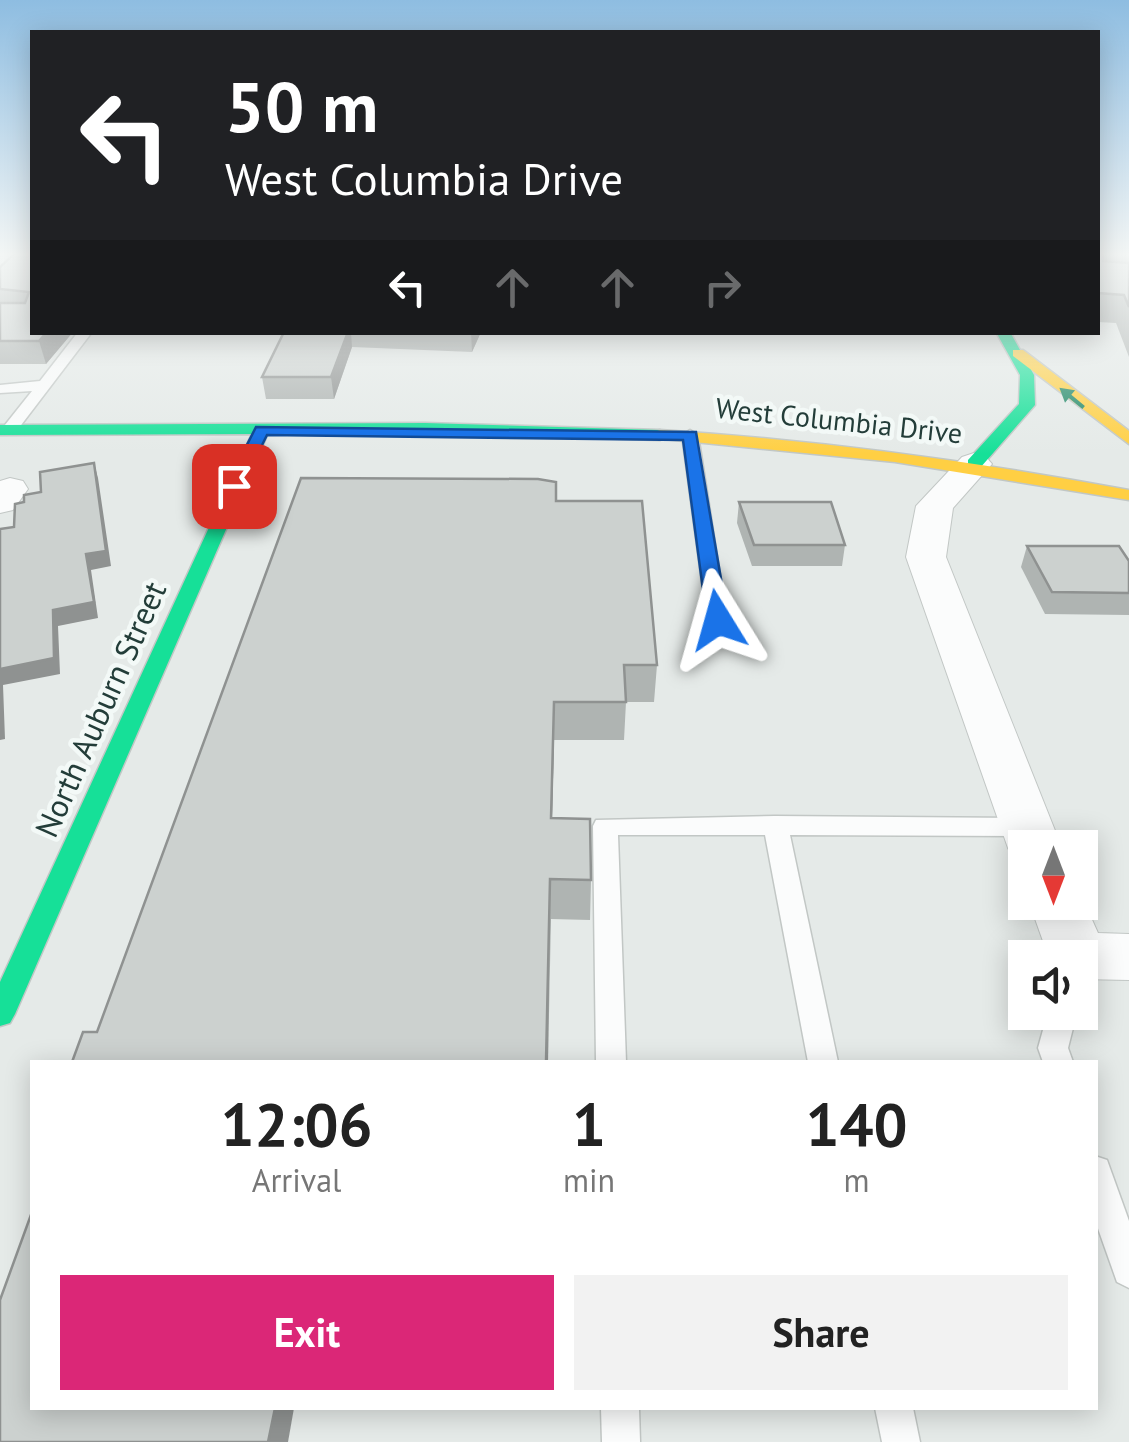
<!DOCTYPE html>
<style>
body{margin:0;font-family:"PT Sans",sans-serif;background:#f2f2f2;color:#222;height:100vh;display:flex;flex-direction:column;font-size:38px;white-space:nowrap}
*{box-sizing:border-box;margin:0}
p{font-size:32px;color:#767676}
.icon{flex:none;width:55px;height:55px;fill:none;stroke:currentColor;stroke-width:2;stroke-linecap:round;stroke-linejoin:round}
.map{position:relative;flex:1;overflow:hidden}
.side{position:absolute;left:30px;top:1060px;width:1068px;height:350px;display:flex;flex-direction:column;background:#fff;border-radius:0px;box-shadow:0 5px 25px #0003}
.side>*{flex:none}
.hud{position:absolute;left:30px;top:30px;width:1070px;height:305px;border-radius:0px;box-shadow:0 5px 25px #0003;background:#202124;color:#fff;overflow:hidden}
.needle{width:65px;rotate:180deg}
.tools{position:absolute;left:1008px;top:830px;display:grid;gap:20px}
.tools a{display:grid;place-items:center;width:90px;height:90px;border-radius:0px;background:#fff;box-shadow:0 5px 25px #0003;font-size:50px}
.pin{position:absolute;display:grid;place-items:center;width:85px;height:85px;color:#fff;margin:-42px;border-radius:20px;box-shadow:0 5px 15px #0006}
.me{position:absolute;width:110px;margin:-55px;rotate:352deg;stroke-linejoin:round;filter:drop-shadow(0 0 8px #0008)}
.turn{display:flex;align-items:center;gap:35px;height:210px;padding:0 30px;font-size:45px}
.turn .icon{width:130px;height:130px;stroke-width:2.5}
.turn b{display:block;font-size:70px;line-height:85px}
.lanes{display:flex;align-items:center;height:95px;padding:0 30px;background:#0003;justify-content:center;gap:50px;direction:ltr}
.lanes .off{opacity:.35}
.eta{display:flex;justify-content:space-evenly;align-items:center;height:170px;text-align:center}
.eta b{font-size:60px;font-weight:700;line-height:70px}
.button{display:flex;gap:20px;margin-top:auto;padding:20px 30px}
.button a{flex:1;height:115px;border-radius:0px;background:#db2777;color:#fff;font-size:40px;font-weight:700;line-height:115px;text-align:center}
.button a+a{background:#f2f2f2;color:#222}
.map>svg:first-child{display:block}
.lines{fill:none;stroke-linecap:round;stroke-linejoin:round}
.lane-casing{stroke:#c2c7c5;stroke-width:3}
.street-casing{stroke:#c2c7c5;stroke-width:2}
.fast-casing{stroke:#c1c7c5;stroke-width:3}
.slow-casing{stroke:#c1c7c5;stroke-width:3}
.lane{fill:#fbfcfc;fill-rule:evenodd}
.street{fill:#fbfcfc;fill-rule:evenodd}
.fast{fill:#16e098;fill-rule:evenodd}
.slow{fill:#ffcf43;fill-rule:evenodd}
.wall{fill:#afb4b2}
.shaded-wall{fill:#8f9291}
.building{fill:#ccd1cf;stroke:#8f9291;stroke-width:2.5}
.oneway{fill:#1d8664}
.route{fill:#1a73e8;stroke:#114b97;stroke-width:2.5}
.labels{text-anchor:middle;dominant-baseline:central;stroke-width:9;stroke-linejoin:round;paint-order:stroke}
.far-street-label{font-size:28px;fill:#233d39;stroke:#f3f9f7}
.street-label{font-size:32px;fill:#233d39;stroke:#f3f9f7}
</style>
<div class="map">
<svg width="1129" height="1442" viewBox="0 0 1129 1442">
<rect width="100%" height="100%" fill="#e5eae8"/>
<g class="lines">
<defs>
<g id="lane">
<path d="M78 332H92L15 433H3L1 430 32 391 0 393V385L40 381Z"/>
<path d="M690 430 698 435 727 620 717 626 707 620 682 435Z"/>
<path d="M775 816 1027 818 1036 821 1039 827 1036 833 1027 836 790 835 838 1062H808L765 835H618L626 1062H596L593 826 596 820Z"/>
<path d="M1048 1012H1077L1068 1048 1073 1062H1043L1038 1048Z"/>
<path d="M1095 1156 1107 1160 1129 1221V1288L1117 1282 1095 1220Z"/>
<path d="M601 1408H639L640 1442H602Z"/>
<path d="M875 1408H913L920 1442H882Z"/>
</g>
<g id="street">
<path d="M974 453 986 457 992 464 953 508 946 557 1062 848H1025V864L1016 862 1008 848 906 557 916 506 962 457Z"/>
<path d="M10 478 23 481 28 489 13 510 0 513V481Z"/>
<path d="M1080 893 1098 933 1129 934V980L1080 979V958H1049L1029 902H1080Z"/>
</g>
<g id="fast">
<path d="M996 332H1010L1034 375 1035 405 980 468H968V460L1019 404 1020 375Z"/>
<path d="M425 423 660 430 668 435 660 440 425 433H268L15 1014 10 1023 0 1026V982L252 434 0 435V425Z"/>
</g>
<g id="slow">
<path d="M1013 350H1023L1129 431V444L1013 356Z"/>
<path d="M660 430C818 440 973 461 1129 490V500L895 462 654 438V432Z"/>
</g>
</defs>
<!-- lane casing -->
<use href="#lane" class="lane-casing"/>
<!-- street casing -->
<use href="#street" class="street-casing"/>
<!-- fast casing -->
<use href="#fast" class="fast-casing"/>
<!-- slow casing -->
<use href="#slow" class="slow-casing"/>
<!-- lane -->
<use href="#lane" class="lane"/>
<!-- street -->
<use href="#street" class="street"/>
<!-- fast -->
<use href="#fast" class="fast"/>
<!-- slow -->
<use href="#slow" class="slow"/>
</g>
<!-- wall -->
<g class="wall">
<path d="M32 252V332H73L46 364H0V267Z"/>
<path d="M1098 252H1129V357L1116 323 1098 322Z"/>
<path d="M284 332H481L472 352 352 347 334 399H266L262 377Z"/>
<path d="M556 501 657 665 654 702H626L624 740H554L552 818 591 880 590 920 551 919 548 1062H72Z"/>
<path d="M739 502 845 545 842 566H752L737 523Z"/>
<path d="M1027 546 1129 561V615L1045 614 1021 567Z"/>
</g>
<!-- shaded-wall -->
<g class="shaded-wall">
<path d="M47 332H73L46 364 39 341Z"/>
<path d="M348 332H351L352 347 334 399 331 377Z"/>
<path d="M471 332H481L472 352Z"/>
<path d="M94 463 98 478 111 566 91 570 98 618 58 626 60 674 3 685 5 739 0 740V669L53 610 86 554Z"/>
<path d="M554 702V740L551 858V818Z"/>
<path d="M550 879 548 1062H546Z"/>
<path d="M275 1408H294L288 1442H268Z"/>
</g>
<!-- building -->
<g class="building">
<path d="M16 252H32V332H47L39 341H0V303H25L29 292 0 289V267Z"/>
<path d="M1098 252H1103V261L1129 263V307L1124 295 1098 293Z"/>
<path d="M284 332H348L331 377H262Z"/>
<path d="M94 463 106 551 86 554 94 602 53 610 54 658 0 669V529L14 527 15 504 24 502V495L41 492 40 472Z"/>
<path d="M301 478 538 479 556 482V501H642L657 665H624L626 702H554L551 818 590 819 591 880 550 879 546 1062H72L83 1032H97Z"/>
<path d="M739 502H831L845 545H754Z"/>
<path d="M1027 546H1119L1129 561V593L1052 592Z"/>
<path d="M32 1212V1408H275L268 1442H0V1300Z"/>
</g>
<!-- one-way arrows -->
<defs><path id="oneway-solid" d="M-6-.8H1V-3.2L6.5 0L1 3.2V.8H-6Z" transform="scale(2.5)"/></defs>
<use class="oneway" href="#oneway-solid" transform="translate(1072 398) rotate(-141)"/>
<!-- sky -->
<linearGradient id="sky" x2="0" y2="1"><stop stop-color="#8ebde1"/><stop offset="0.56" stop-color="#f3f6f5"/><stop offset="1" stop-color="#f3f6f5" stop-opacity="0"/></linearGradient>
<rect width="1129" height="454" fill="url(#sky)"/>
<!-- route -->
<path class="route" d="M256 427 696 432 728 620 718 627 707 620 683 440 267 435 240 490H228L226 486Z"/>
<g class="labels">
<!-- far-street labels -->
<g class="far-street-label">
<text transform="translate(839 420) rotate(6)">West Columbia Drive</text>
</g>
<!-- street labels -->
<g class="street-label">
<text transform="translate(100 709) rotate(-66)">North Auburn Street</text>
</g>
</g>
</svg>
<div class="tools">
<a><svg class="needle" viewBox="-14 -14 28 28"><path d="M0-13l5 13h-10z" fill="#e53935"/><path d="M0 13l5-13h-10z" fill="#767676"/></svg></a>
<a><svg class="icon" aria-label="sound" viewBox="0 0 24 24"><path d="M4 9h4l5-4v14l-5-4H4zM17 9q2 3 0 6"/></svg></a>
</div>
<div class="pin" style="left:234px;top:486px;background:#d93025"><svg class="icon" aria-label="arrive" viewBox="0 0 24 24"><path d="M6 21V4h12l-3 4 3 4H6"/></svg></div>
<svg class="me" style="left:718px;top:620px" viewBox="-20 -20 40 40"><path d="M0-17L14 15 0 8-14 15z" fill="#1a73e8" stroke="#fff" stroke-width="4"/></svg>
<div class="hud">
<div class="turn"><svg class="icon" aria-label="left" viewBox="0 0 24 24"><path d="M17 20v-9H6M10 6l-5 5 5 5"/></svg><div><b>50 m</b>West Columbia Drive</div></div>
<div class="lanes"><svg class="icon" aria-label="left" viewBox="0 0 24 24"><path d="M17 20v-9H6M10 6l-5 5 5 5"/></svg><svg class="icon off" aria-label="ahead" viewBox="0 0 24 24"><path d="M12 20V5M6 11l6-6 6 6"/></svg><svg class="icon off" aria-label="ahead" viewBox="0 0 24 24"><path d="M12 20V5M6 11l6-6 6 6"/></svg><svg class="icon off" aria-label="right" viewBox="0 0 24 24"><path d="M7 20v-9h11M14 6l5 5-5 5"/></svg></div>
</div>
<section class="side">
<div class="eta">
<div><b>12:06</b><p>Arrival</p></div>
<div><b>1</b><p>min</p></div>
<div><b>140</b><p>m</p></div>
</div>
<div class="button"><a>Exit</a><a>Share</a></div>
</section>
</div>
